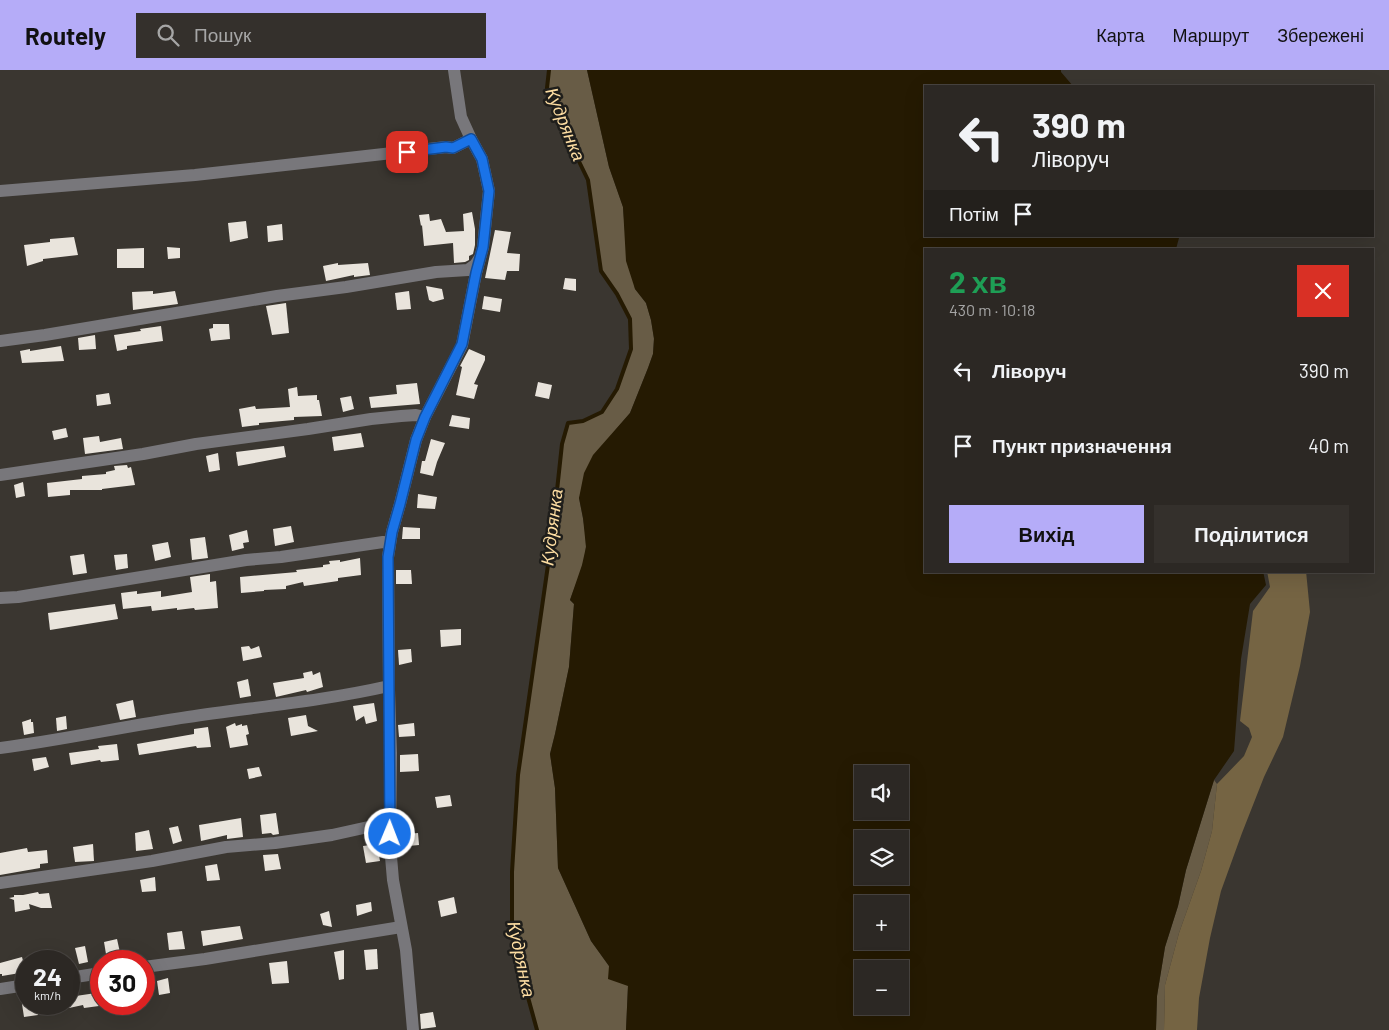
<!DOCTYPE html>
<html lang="uk">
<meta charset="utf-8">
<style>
body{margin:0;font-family:Barlow,sans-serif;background:#34302c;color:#f1f3f6;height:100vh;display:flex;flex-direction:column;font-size:19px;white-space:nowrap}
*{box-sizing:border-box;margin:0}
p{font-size:16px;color:#a6a6a6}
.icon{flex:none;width:28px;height:28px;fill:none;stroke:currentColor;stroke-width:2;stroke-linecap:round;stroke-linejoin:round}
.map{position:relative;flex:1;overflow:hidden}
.sheet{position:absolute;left:924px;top:178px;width:450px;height:325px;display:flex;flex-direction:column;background:#2c2824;border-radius:0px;box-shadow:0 5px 20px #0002,0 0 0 1px #484441}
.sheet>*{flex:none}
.top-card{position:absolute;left:924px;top:15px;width:450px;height:152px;border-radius:0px;box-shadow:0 5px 20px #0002,0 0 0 1px #484441;background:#2c2824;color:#f1f3f6;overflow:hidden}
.controls{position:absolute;left:854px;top:695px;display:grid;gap:10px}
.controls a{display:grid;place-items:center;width:55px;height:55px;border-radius:0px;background:#2c2824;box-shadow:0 5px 20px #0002,0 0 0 1px #484441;font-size:25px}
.speed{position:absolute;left:15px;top:880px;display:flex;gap:10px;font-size:25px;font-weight:700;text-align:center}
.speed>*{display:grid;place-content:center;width:65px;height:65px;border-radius:50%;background:#2c2824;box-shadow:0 5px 20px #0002,0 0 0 1px #484441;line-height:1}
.speed small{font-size:12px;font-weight:400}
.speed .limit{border:8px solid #d22;background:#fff;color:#111}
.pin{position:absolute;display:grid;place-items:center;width:42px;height:42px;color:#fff;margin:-21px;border-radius:10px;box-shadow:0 2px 8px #0006}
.me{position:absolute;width:55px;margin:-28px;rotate:1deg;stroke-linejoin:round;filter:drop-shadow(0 0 4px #0008)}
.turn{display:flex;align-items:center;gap:18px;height:105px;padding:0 25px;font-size:22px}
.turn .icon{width:65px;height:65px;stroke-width:2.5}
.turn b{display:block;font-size:35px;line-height:42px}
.then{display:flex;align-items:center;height:48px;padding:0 25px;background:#0003;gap:10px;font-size:19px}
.round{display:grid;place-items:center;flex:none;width:52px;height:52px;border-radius:0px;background:#34302c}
.summary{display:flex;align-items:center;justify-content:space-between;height:85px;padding:0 25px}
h1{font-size:30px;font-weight:700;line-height:38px;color:#1e9e55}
.action{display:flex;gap:10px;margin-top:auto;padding:10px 25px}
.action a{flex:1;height:58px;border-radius:0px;background:#b5acf8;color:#111;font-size:20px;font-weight:700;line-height:58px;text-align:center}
.action a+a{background:#34302c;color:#f1f3f6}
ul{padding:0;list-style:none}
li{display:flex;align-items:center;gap:15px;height:75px;padding:0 25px}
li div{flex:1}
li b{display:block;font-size:19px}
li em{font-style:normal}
header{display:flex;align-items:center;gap:30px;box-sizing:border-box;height:70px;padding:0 25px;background:#b5acf8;color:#111}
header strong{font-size:24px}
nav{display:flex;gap:28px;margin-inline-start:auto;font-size:18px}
.search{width:350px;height:45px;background:#34302c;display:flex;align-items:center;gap:12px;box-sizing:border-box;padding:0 18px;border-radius:0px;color:#a6a6a6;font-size:19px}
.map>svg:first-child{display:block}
.green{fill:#685c46}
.forest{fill:#756443}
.water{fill:#251a02;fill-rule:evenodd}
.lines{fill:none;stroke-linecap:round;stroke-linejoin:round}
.stream{stroke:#251a02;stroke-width:4}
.building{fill:#e9e4dc}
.minor{stroke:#78777b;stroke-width:12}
.route-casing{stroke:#114b97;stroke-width:12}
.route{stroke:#1a73e8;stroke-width:9}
.labels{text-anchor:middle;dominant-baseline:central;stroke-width:5;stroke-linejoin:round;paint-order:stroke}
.water-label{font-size:18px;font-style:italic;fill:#fddda2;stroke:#1f1e1b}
</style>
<header>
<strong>Routely</strong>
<div class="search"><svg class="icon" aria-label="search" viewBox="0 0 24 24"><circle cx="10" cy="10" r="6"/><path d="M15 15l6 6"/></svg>Пошук</div>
<nav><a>Карта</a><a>Маршрут</a><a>Збережені</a></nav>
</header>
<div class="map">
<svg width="1389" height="960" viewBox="0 0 1389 960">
<rect width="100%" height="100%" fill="#3a3630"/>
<!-- green -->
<g class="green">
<path d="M549 0H587L609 97 623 137 625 161 635 219 646 233 651 250 654 268 653 284 648 298 630 343 613 363 579 428C582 444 586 460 586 476 585 494 576 513 570 530L574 534 569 597 555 664 550 684 555 718 558 798 591 871 609 896 628 915 626 960H537L518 891 512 855V802L518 705 552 467 562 374 568 353 583 351 602 342 617 319 631 279 630 249 617 224 601 201 588 110 572 77 547 18Z"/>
<path d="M1214 710 1217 714 1212 761 1201 801 1179 863 1165 915 1164 960H1156L1157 926 1165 877 1178 836 1186 800Z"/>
</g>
<!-- forest -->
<path class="forest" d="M1267 501H1306L1310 542 1300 596 1283 667 1264 707 1242 763 1221 821 1210 868 1199 928 1197 960H1164L1165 915 1179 863 1201 801 1212 761 1217 714 1244 686 1252 667 1249 658 1240 651 1253 541 1270 517Z"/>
<!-- water -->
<path class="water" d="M587 0H1061V2L1073 16H925V166H1178L1179 168 1176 179H925V501H1263L1266 515 1250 534 1241 589 1234 681 1214 710 1186 800 1178 836 1165 877 1157 926 1156 960H626L628 916 608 909 609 896 591 871 558 798 555 718 550 684 555 664 569 597 574 534 570 530 582 495 586 477 583 448 579 428 584 403 593 385 630 343 648 298 653 284 654 269 651 250 646 233 635 219 626 191 623 137 609 97ZM862 704H900V741H862ZM862 769H900V806H862ZM862 834H900V871H862ZM862 899H900V936H862Z"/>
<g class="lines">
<!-- stream -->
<path class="stream" d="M537 960 518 891 512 855V802L518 705 552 467 562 374 568 353 583 351 602 342 617 319 631 279 630 249 617 224 601 201 588 110 572 77 547 18 549 0"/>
</g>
<!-- building -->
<g class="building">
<path d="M472 142 475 159V175L473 184 469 186V190L465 192 454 193 453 173 424 176 422 155 421 156 419 145 429 144 430 151 441 149 446 162 464 161 463 144Z"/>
<path d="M246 151 248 168 230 172 228 153Z"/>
<path d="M282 154 283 170 268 172 267 156Z"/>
<path d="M495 160 511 162 507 183 520 184 519 201H507L505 210 485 208Z"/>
<path d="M74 167 78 185 43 189V191L27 196 24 175 50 172V169Z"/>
<path d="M167 177 180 178V188L168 189Z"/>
<path d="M144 178V198H117V179Z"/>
<path d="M338 193V195L368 193 370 205 354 207V205L326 211 323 196Z"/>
<path d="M565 208 576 209V221L563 219Z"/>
<path d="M426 216 442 219 444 229 433 232 429 230Z"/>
<path d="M153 221V224L175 221 178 234 133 240 132 222Z"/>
<path d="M409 221 411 239 397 240 395 223Z"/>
<path d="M484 226 502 229 500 242 482 239Z"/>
<path d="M286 233 289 263 272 265 266 236Z"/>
<path d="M213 254H229L230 269 211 271 209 259 213 258Z"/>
<path d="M161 256 163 271 127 276V279L117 281 114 265 141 261 140 259Z"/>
<path d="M95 265 96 279 79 280 78 268Z"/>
<path d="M61 276 64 291 22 293 20 281 30 279V281Z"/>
<path d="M469 279 485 286V290L474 314 478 315 474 329 456 325 462 297 460 296Z"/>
<path d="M538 312 552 315 549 329 535 326Z"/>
<path d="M417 313 420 334 371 338 369 327 397 324 396 315Z"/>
<path d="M297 317 298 326 317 325V330H319L322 346 294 347V350L259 353V355L242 357 239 339 255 336 256 339 290 337 288 319Z"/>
<path d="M109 323 111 334 97 336 96 325Z"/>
<path d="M351 326 354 339 343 342 340 328Z"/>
<path d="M452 345 470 348 469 359 449 356Z"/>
<path d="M66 358 68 367 54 370 52 361Z"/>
<path d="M361 363 364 377 334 381 332 367Z"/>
<path d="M99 366 100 372 121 368 123 379 85 384 83 368Z"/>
<path d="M431 369 445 373 437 392 433 406 420 403 422 391H425Z"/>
<path d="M284 376 286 387 238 396 236 382Z"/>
<path d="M218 383 220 400 209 402 206 386Z"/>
<path d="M127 395 128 398 131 397 135 415 102 419V420H70V425L48 427 47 413 82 409V406L106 404V402L115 400 114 396Z"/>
<path d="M23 412 25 426 16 428 14 415Z"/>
<path d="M418 424 437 427 435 439 417 438Z"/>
<path d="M291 456 294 472 275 476 273 459Z"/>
<path d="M403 457 420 458V469H402Z"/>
<path d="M247 460 249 472 243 473 244 478 232 481 229 465Z"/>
<path d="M205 467 208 488 192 490 190 469Z"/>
<path d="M168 472 171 487 155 491 152 475Z"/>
<path d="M84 484 87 503 73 505 70 486Z"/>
<path d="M127 484 128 498 116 500 114 485Z"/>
<path d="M360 488 361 505 338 508V511L304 516 303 512 286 516V519L264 520V521L241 523 240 507 297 502 296 500 323 497V495L330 494 329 491 340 490V492Z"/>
<path d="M396 500H411L412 514H396Z"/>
<path d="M210 504V512L216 511 218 538 195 540 194 538 177 540V538L152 541 151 536 123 539 121 523 137 521V524L161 521V527L192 522 190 507Z"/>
<path d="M115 534 118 549 50 560 48 543Z"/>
<path d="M461 559V575L441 577 440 560Z"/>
<path d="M249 576 251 579 259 576 262 587 243 591 241 577Z"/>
<path d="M411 579 412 592 399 595 398 580Z"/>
<path d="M312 601 313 605 320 602 323 617 307 622 306 620 276 627 273 613 304 608 303 603Z"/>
<path d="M248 609 251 626 240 628 237 612Z"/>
<path d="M133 630 136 647 120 650 116 634Z"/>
<path d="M374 633 377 651 366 654 364 646 356 651 353 636Z"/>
<path d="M306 645 308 656 318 661 291 666 288 648Z"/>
<path d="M66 646 67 659 57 661 56 648Z"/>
<path d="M31 649V652H33L34 663 24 665 22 652Z"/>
<path d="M235 653 236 656 242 654V656L247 655 249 664 246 665 248 675 230 678 226 657Z"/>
<path d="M414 653 415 666 399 667 398 655Z"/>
<path d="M208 657 211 677 197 678 196 676 139 685 137 674 194 664V659Z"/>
<path d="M117 674 119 690 101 692 100 690 71 695 69 683 99 679 98 676Z"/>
<path d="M418 684 419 701 400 702V685Z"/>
<path d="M46 687 49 697 34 701 32 689Z"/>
<path d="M259 697 262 706 249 709 247 699Z"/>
<path d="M450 725 452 736 437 738 435 727Z"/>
<path d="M276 743 279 764 273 765 271 763 262 764 260 745Z"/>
<path d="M241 748 243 767 227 769V765L201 771 199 755Z"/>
<path d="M178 756 182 771 173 774 169 758Z"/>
<path d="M407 758V764L418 763 419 775 398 777V759Z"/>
<path d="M149 760 153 779 136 781 135 763Z"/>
<path d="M93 774 94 791 75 792 73 777Z"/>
<path d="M377 774 380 791 366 793 363 776Z"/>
<path d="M27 778 28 782 47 780 48 793 40 794V798L0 805V783Z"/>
<path d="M278 784 281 799 265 801 263 785Z"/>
<path d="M217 794 220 810 207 811 205 796Z"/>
<path d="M155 807 156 821 142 822 140 810Z"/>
<path d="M38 822 39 824 49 823 52 838H41L29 834 30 839 15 842 14 830 9 828 14 827V825H23Z"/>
<path d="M454 827 457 843 441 847 438 831Z"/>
<path d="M371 832 372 841 357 846 356 835Z"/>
<path d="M329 841 332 857 323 855 320 844Z"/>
<path d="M240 856 243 869 203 876 201 861Z"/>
<path d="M182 861 185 879 169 880 167 863Z"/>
<path d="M117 869 121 887 107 890 104 872Z"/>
<path d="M85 876 88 892 79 894 75 878Z"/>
<path d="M377 879 378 899 366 900 364 880Z"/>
<path d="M344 880V909L339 910 334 882Z"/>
<path d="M22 887 26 902 2 906V904H0V893Z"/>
<path d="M287 891 289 913 272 914 269 893Z"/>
<path d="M168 908 170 923 159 925 157 911Z"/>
<path d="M96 923 99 936 84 938 83 935 69 938V927Z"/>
<path d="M22 934H64V939L38 943V945L24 947Z"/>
<path d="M433 942 436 957 421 959 420 944Z"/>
</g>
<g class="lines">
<!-- minor -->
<g class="minor">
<path d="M0 121 195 105 446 77 453 78 471 69"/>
<path d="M0 271 45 265 277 226 346 217 436 202 468 200 475 195 479 189"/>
<path d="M0 405 143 384 196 374 308 359 371 349 401 346 416 345 425 347"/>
<path d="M0 528 18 527 246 490 281 487 383 472 390 473"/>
<path d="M0 678C63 670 125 656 188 647 255 637 323 631 389 616"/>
<path d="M0 813 152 791 226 777 275 773 332 765 391 752"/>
<path d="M144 897 205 889 401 857"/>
<path d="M69 908 101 903"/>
<path d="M0 919 26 915"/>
<path d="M413 960 406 880 393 810 390 775 391 683 389 620 388 487 392 462 400 434 416 370 425 347 462 275 476 203 483 177 489 121 482 89 471 69 461 47 454 0"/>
</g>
</g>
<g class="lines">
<defs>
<path id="route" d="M390 764 388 487 392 462 400 434 416 370 425 347 462 274 476 203 483 177 489 121 482 89 471 69 453 78 446 77 407 82"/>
</defs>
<!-- route casing -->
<use href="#route" class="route-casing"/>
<!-- route -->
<use href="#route" class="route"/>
</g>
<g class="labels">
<!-- water labels -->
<g class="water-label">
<text transform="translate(566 54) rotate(68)">Кудрянка</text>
<text transform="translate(551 457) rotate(-83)">Кудрянка</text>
<text transform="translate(522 889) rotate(78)">Кудрянка</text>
</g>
</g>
</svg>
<div class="controls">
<a><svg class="icon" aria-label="sound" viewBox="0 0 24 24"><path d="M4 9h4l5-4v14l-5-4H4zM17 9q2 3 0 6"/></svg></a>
<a><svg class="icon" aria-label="layers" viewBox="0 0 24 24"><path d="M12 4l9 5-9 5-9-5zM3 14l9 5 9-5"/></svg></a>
<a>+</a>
<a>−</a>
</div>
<div class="speed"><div>24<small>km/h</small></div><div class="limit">30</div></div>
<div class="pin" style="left:407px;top:82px;background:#d93025"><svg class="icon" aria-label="arrive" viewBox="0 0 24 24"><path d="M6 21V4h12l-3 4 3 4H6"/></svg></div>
<svg class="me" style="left:390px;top:764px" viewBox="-20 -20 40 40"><circle r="17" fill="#1a73e8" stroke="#fff" stroke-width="3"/><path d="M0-11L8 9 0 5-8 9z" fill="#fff"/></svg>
<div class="top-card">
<div class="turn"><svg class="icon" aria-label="left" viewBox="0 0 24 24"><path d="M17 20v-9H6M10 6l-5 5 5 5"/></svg><div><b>390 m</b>Ліворуч</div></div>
<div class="then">Потім<svg class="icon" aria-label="arrive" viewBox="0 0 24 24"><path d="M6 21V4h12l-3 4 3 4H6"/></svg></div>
</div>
<section class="sheet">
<div class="summary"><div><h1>2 хв</h1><p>430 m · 10:18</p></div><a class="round" style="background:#d93025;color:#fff"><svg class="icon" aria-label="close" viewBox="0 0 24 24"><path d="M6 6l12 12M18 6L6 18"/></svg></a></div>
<ul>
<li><svg class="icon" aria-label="left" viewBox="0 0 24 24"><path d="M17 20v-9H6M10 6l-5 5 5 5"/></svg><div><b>Ліворуч</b></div><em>390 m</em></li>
<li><svg class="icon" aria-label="arrive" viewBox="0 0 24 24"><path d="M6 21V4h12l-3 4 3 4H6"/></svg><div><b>Пункт призначення</b></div><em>40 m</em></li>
</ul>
<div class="action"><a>Вихід</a><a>Поділитися</a></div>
</section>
</div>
